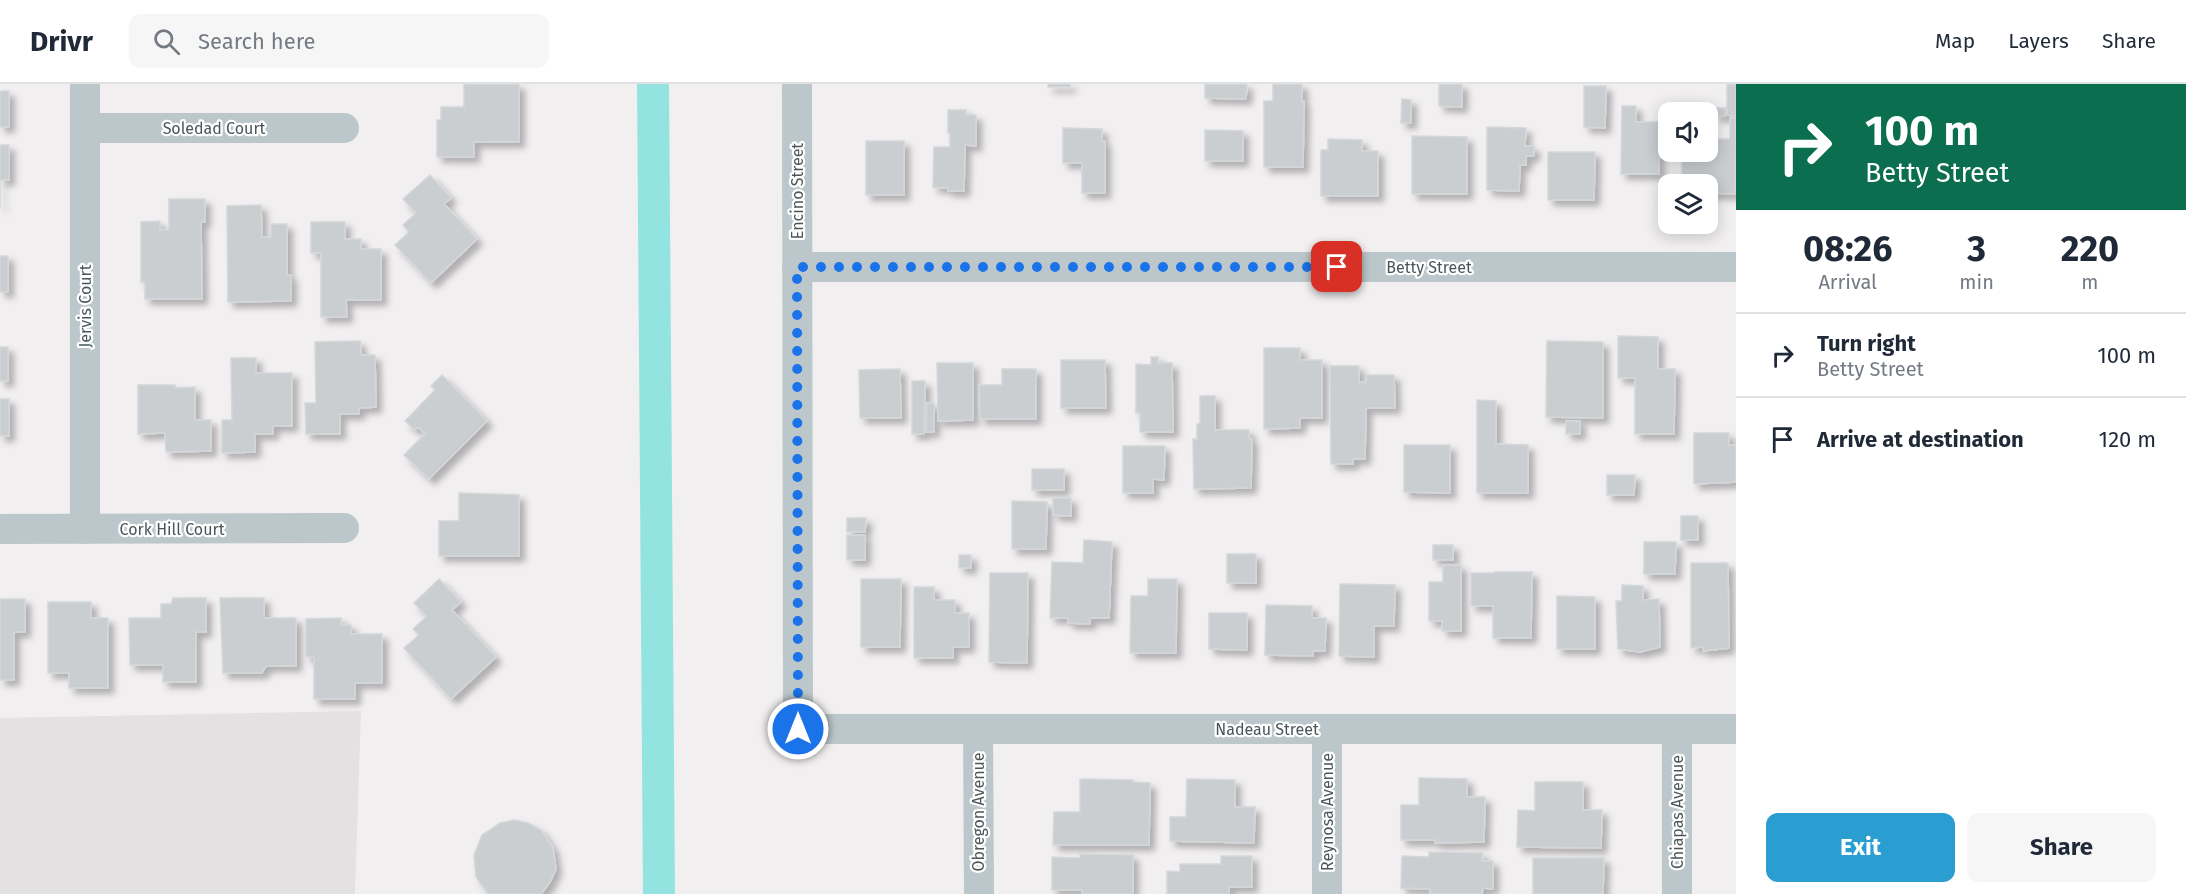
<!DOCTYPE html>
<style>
body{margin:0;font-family:"Fira Sans",sans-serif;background:#f6f6f7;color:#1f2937;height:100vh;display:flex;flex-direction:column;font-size:22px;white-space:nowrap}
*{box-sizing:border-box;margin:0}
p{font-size:20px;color:#747a83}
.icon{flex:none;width:33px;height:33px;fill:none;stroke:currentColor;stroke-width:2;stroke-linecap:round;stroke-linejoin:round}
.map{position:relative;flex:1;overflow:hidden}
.side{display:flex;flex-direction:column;background:#fff;width:450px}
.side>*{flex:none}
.top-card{background:#0b6e4f;color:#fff;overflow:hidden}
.controls{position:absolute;left:1658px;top:18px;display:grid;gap:12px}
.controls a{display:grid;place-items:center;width:60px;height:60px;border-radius:12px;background:#fff;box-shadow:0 3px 15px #0003;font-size:30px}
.pin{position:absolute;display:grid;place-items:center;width:51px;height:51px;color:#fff;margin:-26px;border-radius:12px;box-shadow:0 3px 9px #0006}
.me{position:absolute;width:66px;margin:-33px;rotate:0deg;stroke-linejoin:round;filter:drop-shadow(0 0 4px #0008)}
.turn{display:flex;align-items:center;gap:21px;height:126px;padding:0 30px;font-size:27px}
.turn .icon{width:78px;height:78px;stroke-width:2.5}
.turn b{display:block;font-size:42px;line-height:51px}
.eta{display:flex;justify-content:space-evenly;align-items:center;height:102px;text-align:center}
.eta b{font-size:36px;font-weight:700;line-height:42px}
.button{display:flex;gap:12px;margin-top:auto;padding:12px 30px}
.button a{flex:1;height:69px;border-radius:12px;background:#2a9ed1;color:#fff;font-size:24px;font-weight:700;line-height:69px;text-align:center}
.button a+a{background:#f6f6f7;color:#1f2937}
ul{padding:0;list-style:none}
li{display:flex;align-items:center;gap:18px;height:84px;padding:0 30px;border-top:2px solid #e0e1e3}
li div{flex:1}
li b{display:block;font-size:22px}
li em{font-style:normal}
header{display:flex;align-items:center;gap:36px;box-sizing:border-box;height:84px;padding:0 30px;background:#fff;border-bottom:2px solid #e0e1e3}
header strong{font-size:28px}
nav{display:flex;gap:33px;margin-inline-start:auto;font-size:21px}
.search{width:420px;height:54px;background:#f6f6f7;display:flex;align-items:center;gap:15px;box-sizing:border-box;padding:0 21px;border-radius:12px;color:#747a83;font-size:22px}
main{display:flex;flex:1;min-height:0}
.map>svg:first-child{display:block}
.education{fill:#e3e1e1}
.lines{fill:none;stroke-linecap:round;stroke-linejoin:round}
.canal{stroke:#93e4e0;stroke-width:32}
.building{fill:#caced0;stroke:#d4d7da;stroke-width:1.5;filter:url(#shadow)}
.minor{stroke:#bcc7cb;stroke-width:30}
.route{stroke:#1a73e8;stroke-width:10;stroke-dasharray:0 18}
.labels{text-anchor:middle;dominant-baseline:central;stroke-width:4.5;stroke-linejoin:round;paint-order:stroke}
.street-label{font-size:16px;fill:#49575b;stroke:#fff}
</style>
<header>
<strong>Drivr</strong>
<div class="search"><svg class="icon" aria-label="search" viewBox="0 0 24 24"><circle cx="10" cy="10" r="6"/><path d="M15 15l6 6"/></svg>Search here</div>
<nav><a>Map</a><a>Layers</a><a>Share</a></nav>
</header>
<main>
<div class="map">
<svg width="1736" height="810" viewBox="0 0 1736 810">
<defs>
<filter id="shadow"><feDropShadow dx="5.5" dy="5.5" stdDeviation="3" flood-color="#0004"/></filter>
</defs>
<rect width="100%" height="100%" fill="#f2eff0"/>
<!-- education -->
<path class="education" d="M361 627 355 810H0V634Z"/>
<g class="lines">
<!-- canal -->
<path class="canal" d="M653 0 659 810"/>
</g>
<!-- building -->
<g class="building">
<path d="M464 0H519V58H474V73H437V36H441V23H464Z"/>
<rect x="1048" y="0" width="22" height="3"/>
<path d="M1205 0H1247L1246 15 1205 14Z"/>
<path d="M1273 0H1302V17H1304L1303 83H1264V17H1273Z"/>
<path d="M1439 0H1462V23L1439 22Z"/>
<path d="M1727 0H1736V32L1727 31Z"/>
<path d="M1584 2H1606L1605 44 1584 43Z"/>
<rect x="0" y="7" width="9" height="36"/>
<path d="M1402 15 1411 16V39H1401Z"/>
<path d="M1622 22H1636V38H1660L1659 90H1621Z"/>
<path d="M1716 24H1726L1725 32H1715Z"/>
<rect x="1682" y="25" width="15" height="3"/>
<path d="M948 26H966V31H976V62L965 61 964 107H948V104L933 103 934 63H950V49H948Z"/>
<path d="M1730 34H1736L1735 110 1707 109V100H1682V68H1707V55H1730Z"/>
<path d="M1487 43 1526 44 1525 62H1534V72H1526V81H1520L1519 107 1487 106Z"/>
<path d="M1063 44 1102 45V57H1105V109H1082V79H1063Z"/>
<path d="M1205 46 1243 47V77H1205Z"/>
<path d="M1412 52 1467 53V110H1412Z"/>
<path d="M1328 55 1362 56V67H1378V112H1321V66H1328Z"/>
<rect x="866" y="57" width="38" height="54"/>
<path d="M0 61H9V96H0V124Z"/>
<path d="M1548 68H1595L1594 116H1548Z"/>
<path d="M430 91 451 114 444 120 477 155 431 199 395 161 409 148 403 141 416 129 403 115Z"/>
<path d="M169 115H205V138H201L202 215H145V198H141V138L160 137V146H169Z"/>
<path d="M261 121 262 153H271V140H287V191H291V217L228 218 227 122Z"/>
<path d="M311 138H345V155H361V165H381V216H346L347 233H321V169H311Z"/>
<rect x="0" y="172" width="8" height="36"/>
<path d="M1618 252 1658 253V285H1675L1674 350H1635V294H1618Z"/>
<path d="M360 257 361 271H375L376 323 359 324V330H340V350H306L305 319H316L315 258Z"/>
<path d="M1547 257 1603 258V334L1546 333Z"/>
<rect x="0" y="263" width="8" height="34"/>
<path d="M1264 264H1300V276H1322V334H1300V344L1264 345Z"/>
<path d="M1151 273H1158V279H1172L1173 348H1140V329H1136V280L1151 281Z"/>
<path d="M231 274H256V289H292V342H273V350H255V368L222 369V336H232Z"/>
<path d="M1061 276H1105L1106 324H1061Z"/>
<path d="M937 279H973V336L938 337Z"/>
<path d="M1330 282H1359V298H1366V291H1394L1395 324H1366L1365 375H1353V380H1331Z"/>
<path d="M900 285 901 334H860L859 286Z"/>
<path d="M1002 285H1036V335H980L979 301H1002Z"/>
<path d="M442 291 487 337 429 395 404 371 425 350 418 343 415 346 405 337 435 306 431 302Z"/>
<path d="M912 297H925L924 350H912Z"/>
<path d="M138 301H175V304L195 303V336H211V367L166 368 165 349 138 350Z"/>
<path d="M1200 312H1215V346H1249V355H1252L1251 404 1194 405 1193 355H1197V340H1200Z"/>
<rect x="0" y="315" width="9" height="37"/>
<path d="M1477 316 1496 317V360L1528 361V409H1477Z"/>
<path d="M927 319H934V348H926Z"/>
<rect x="1566" y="337" width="14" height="13"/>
<path d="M1694 349H1729V361H1736V398L1694 400Z"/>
<path d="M1404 361H1450V409L1404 408Z"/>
<path d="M1123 362H1165L1164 396 1153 395V409H1123Z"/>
<rect x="1032" y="385" width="32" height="21"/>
<path d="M1607 391H1635L1634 411H1607Z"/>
<path d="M459 409 519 411V472H439V437H459Z"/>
<path d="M1053 414H1071V432L1053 431Z"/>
<path d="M1012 417 1047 418 1046 465H1012Z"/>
<rect x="1681" y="432" width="17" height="24"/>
<path d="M847 434H866L865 448H847Z"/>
<rect x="847" y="451" width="18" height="25"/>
<path d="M1084 456 1112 458 1109 534H1090V540L1068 539V534H1050L1052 478 1083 479Z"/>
<path d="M1644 458H1676L1675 490H1644Z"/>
<rect x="1433" y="461" width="20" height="15"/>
<rect x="1227" y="470" width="29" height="29"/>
<rect x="959" y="471" width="12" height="13"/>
<path d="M1691 479H1728L1729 564 1703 567V563L1691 564Z"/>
<path d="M1443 481H1461V547H1442V537H1429V498H1443Z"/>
<path d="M1494 488H1532L1531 554H1493V522H1471V489H1494Z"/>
<path d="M990 489H1028L1027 579 989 578Z"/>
<path d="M439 495 461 518 452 526 496 573 451 615 404 564 419 551 413 545 427 532 414 519Z"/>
<path d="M861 495H901L900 563H861Z"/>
<path d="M1148 495H1177L1176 569H1130L1131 512H1148Z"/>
<path d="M1340 500 1395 501 1394 542H1374V573L1339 572Z"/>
<path d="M1622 501 1643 502V516L1659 515 1660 563 1640 568 1618 565 1616 517H1622Z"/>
<path d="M914 503H934V516H955V529H969V563H953V574H914Z"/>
<path d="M1557 512 1595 513V565H1557Z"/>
<path d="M173 514H206V548H196V598H163V581H130L129 534H161V520H171Z"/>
<path d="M220 514H264V534H296V582H266L262 589H223Z"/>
<path d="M0 515H25V548H14V596H0Z"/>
<path d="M48 518H91V534H108V604H69V589H48Z"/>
<path d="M1266 521 1312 522V534H1326L1325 567H1313V572L1265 571Z"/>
<path d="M1209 529H1247V566L1209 565Z"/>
<path d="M341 534V541H351V550H382V599H355V615H314V573H306V535Z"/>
<path d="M1419 694 1467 695V713H1485L1484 758 1435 759V756H1401V721H1419Z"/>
<path d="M1080 695 1133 696V698L1150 699 1149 761H1053L1054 728H1080Z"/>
<path d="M1187 695 1235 696V723H1255L1254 759 1170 757V733H1186Z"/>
<path d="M1535 698H1583V726H1602L1601 764 1517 763 1518 726 1535 727Z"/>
<path d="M514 736 528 739 541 746 553 764 556 785 550 798 541 810H488L476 793 474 771 482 751 500 739Z"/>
<path d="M1429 768 1483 769 1482 777H1493V805L1483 804 1482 810H1430V805L1401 804 1402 772 1429 773Z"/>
<path d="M1080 770 1133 771V810H1082V806H1052V773L1080 774Z"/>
<path d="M1221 772H1252V803H1229V810H1167V787L1180 788V780H1221Z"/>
<path d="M1533 774H1604L1603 810H1533Z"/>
</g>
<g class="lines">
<!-- minor -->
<g class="minor">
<path d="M85 0V445"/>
<path d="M797 0 798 645H1736"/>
<path d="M85 44H344"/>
<path d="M797 183H1736"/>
<path d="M0 445 344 444"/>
<path d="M978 645 979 810"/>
<path d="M1327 645V810"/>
<path d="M1677 645V810"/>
</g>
</g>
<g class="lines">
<!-- route -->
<path class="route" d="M798 645 797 183H1337"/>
</g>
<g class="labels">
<!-- street labels -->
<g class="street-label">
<text x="214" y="44">Soledad Court</text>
<text transform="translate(797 107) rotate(-90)">Encino Street</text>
<text x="1429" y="183">Betty Street</text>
<text transform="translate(85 222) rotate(-90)">Jervis Court</text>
<text x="172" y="445">Cork Hill Court</text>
<text x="1267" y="645">Nadeau Street</text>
<text transform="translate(978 728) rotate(-90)">Obregon Avenue</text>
<text transform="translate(1327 728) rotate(-90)">Reynosa Avenue</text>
<text transform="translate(1677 728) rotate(-90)">Chiapas Avenue</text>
</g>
</g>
</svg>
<div class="controls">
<a><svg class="icon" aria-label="sound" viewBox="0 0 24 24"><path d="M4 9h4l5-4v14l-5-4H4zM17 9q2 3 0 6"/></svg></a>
<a><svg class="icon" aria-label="layers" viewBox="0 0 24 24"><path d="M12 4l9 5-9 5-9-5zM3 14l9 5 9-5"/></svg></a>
</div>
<div class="pin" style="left:1337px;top:183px;background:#d93025"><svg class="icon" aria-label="arrive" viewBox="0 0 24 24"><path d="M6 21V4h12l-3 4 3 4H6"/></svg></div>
<svg class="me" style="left:798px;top:645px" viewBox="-20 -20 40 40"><circle r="17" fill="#1a73e8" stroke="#fff" stroke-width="3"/><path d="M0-11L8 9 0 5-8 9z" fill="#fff"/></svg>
</div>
<section class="side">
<div class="top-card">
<div class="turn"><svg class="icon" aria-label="right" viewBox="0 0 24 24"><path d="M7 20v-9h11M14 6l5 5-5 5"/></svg><div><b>100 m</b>Betty Street</div></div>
</div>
<div class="eta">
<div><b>08:26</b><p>Arrival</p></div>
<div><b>3</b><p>min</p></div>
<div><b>220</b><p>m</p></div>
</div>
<ul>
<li><svg class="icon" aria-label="right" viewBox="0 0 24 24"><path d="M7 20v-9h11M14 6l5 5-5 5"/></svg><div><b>Turn right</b><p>Betty Street</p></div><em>100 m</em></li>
<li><svg class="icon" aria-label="arrive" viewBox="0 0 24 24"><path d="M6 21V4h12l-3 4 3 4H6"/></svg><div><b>Arrive at destination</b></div><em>120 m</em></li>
</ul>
<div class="button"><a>Exit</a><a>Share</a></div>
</section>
</main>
